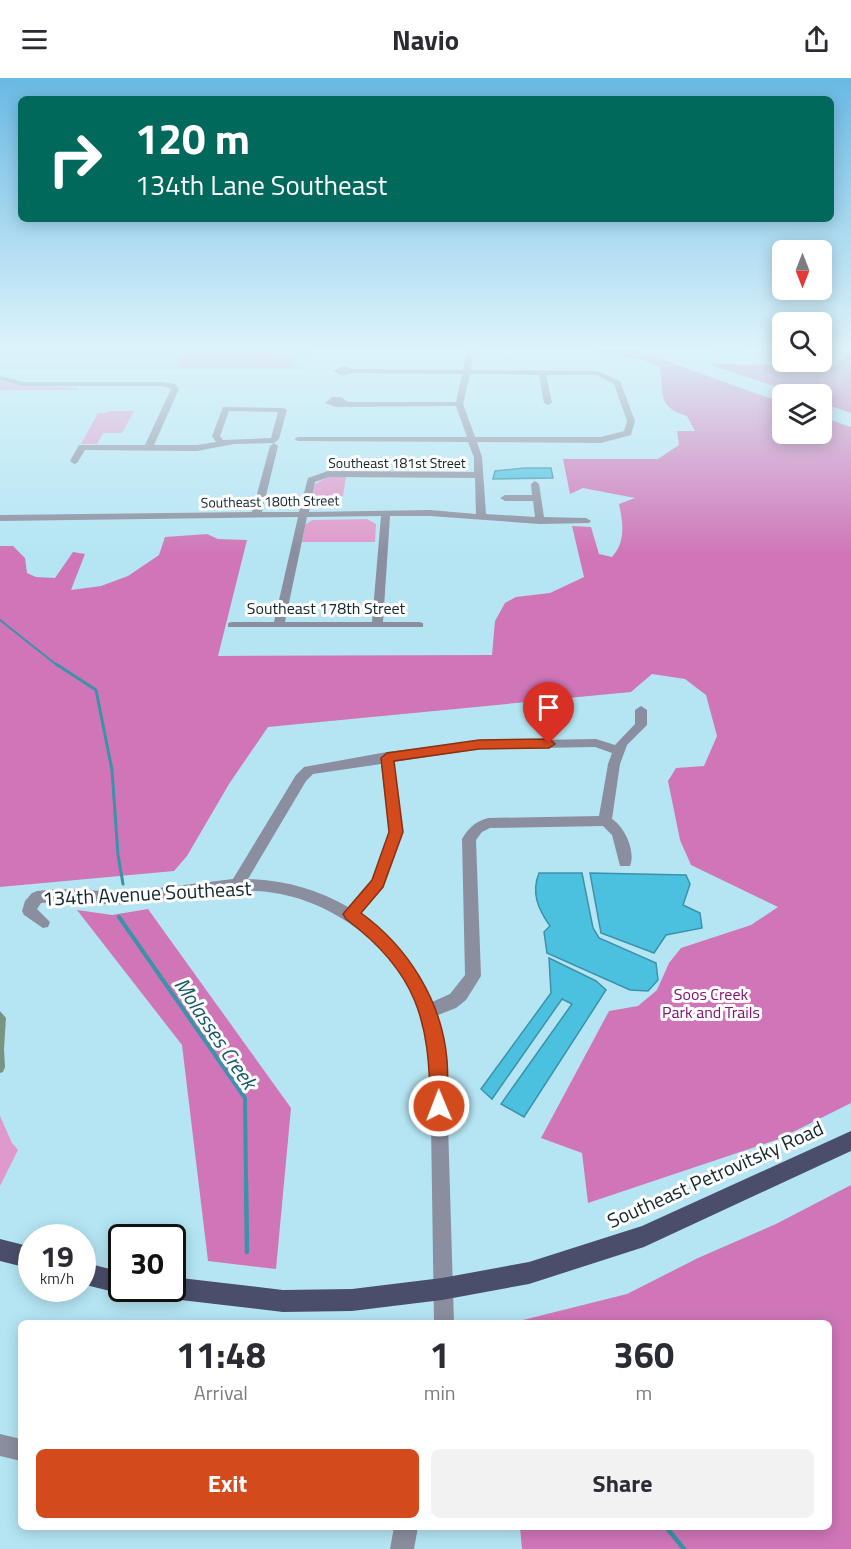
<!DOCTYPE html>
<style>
body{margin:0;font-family:"Titillium Web",sans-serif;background:#f2f2f3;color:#2b2b33;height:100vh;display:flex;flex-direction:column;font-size:22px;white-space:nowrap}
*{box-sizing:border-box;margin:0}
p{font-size:20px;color:#7c7c81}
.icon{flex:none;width:33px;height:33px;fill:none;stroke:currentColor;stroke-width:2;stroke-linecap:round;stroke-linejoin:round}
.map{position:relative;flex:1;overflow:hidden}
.details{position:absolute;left:18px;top:1242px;width:814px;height:210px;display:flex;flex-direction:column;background:#fff;border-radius:9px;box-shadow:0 3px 15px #0003}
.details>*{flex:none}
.hud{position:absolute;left:18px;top:18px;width:816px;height:126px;border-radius:9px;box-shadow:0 3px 15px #0003;background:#00695c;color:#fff;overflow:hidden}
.needle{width:39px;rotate:180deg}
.tools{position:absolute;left:772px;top:162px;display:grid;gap:12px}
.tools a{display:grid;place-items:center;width:60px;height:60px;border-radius:9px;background:#fff;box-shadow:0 3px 15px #0003;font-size:30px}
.speed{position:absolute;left:18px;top:1146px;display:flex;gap:12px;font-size:30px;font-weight:700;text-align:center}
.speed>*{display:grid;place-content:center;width:78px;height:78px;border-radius:50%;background:#fff;box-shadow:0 3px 15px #0003;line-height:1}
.speed small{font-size:15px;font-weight:400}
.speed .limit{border:3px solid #111;border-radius:9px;background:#fff;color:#111}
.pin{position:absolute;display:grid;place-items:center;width:51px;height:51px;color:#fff;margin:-62px -26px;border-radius:50% 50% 50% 0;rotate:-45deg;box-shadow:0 0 6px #0007}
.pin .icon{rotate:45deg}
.me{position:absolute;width:66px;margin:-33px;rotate:359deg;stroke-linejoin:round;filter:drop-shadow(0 0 4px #0008)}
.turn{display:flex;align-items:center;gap:21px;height:126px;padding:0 18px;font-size:27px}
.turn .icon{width:78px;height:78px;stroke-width:2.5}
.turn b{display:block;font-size:42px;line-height:51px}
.eta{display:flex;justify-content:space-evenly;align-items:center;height:102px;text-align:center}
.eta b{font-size:36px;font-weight:700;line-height:42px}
.action{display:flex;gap:12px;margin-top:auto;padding:12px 18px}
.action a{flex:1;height:69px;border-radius:9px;background:#d34b1c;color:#fff;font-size:24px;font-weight:700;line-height:69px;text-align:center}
.action a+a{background:#f2f2f3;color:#2b2b33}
header{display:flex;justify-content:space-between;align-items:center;height:78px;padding:0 18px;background:#fff;font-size:27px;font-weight:700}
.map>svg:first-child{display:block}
.built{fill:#a0d9e9}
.green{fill:#e099cb}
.forest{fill:#d076b8}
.water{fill:#4cc1df;stroke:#3b92a9;stroke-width:1.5}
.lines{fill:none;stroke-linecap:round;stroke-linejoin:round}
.stream-far3{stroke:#3b92a9;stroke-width:2}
.stream-far2{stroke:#3b92a9;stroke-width:3}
.stream-far1{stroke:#3b92a9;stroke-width:4}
.stream{stroke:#3b92a9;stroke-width:4.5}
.minor{fill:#8b8e9e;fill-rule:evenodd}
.major{fill:#4a4e6a;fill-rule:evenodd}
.shaded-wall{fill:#789483}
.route{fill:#d34b1c;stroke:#893112;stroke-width:1.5}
.labels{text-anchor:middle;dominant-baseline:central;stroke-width:6;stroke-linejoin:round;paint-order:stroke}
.far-street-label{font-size:14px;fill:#13262b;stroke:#fdfdfd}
.street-label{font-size:16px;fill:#13262b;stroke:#fdfdfd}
.park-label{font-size:16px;fill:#82146d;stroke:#fdfdfd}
.near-street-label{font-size:20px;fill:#13262b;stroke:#fdfdfd}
.near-water-label{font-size:21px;font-style:italic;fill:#165767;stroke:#fdfdfd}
</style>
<header><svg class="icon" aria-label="menu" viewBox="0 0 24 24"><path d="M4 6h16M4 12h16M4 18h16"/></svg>Navio<svg class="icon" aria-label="share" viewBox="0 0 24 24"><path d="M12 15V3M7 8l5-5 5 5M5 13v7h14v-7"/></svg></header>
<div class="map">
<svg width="851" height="1471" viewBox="0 0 851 1471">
<rect width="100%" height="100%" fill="#b5e5f3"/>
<!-- built -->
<path class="built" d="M0 269H309L304 292H0Z"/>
<!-- green -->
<g class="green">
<path d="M186 271H273L291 283 292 290H177Z"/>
<path d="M0 303 17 307 79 310 78 312H0Z"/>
<path d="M109 333H134L122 355H103L97 366H81L98 335H107Z"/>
<path d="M328 399H346L343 418H312L315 406Z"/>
<path d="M367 441 376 446 375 464H302L305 447 312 442Z"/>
<path d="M0 1038 12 1065 18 1072 0 1108Z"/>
</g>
<!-- forest -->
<g class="forest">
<path d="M592 269H628L783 325V356H822V339L851 349V1025L779 1061 588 1125 582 1075 541 1060 609 933 638 928 657 912 669 885 681 870 751 847 778 829 691 787 680 762 668 703 676 690 704 688 717 658 706 617 685 601 652 596 631 614 268 649 229 706 187 778 174 793 0 809V468H13L25 480 27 495 36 499 55 500 73 474 85 476 71 512 101 508 128 498 159 477 165 459 207 456 218 461 247 462 218 578 492 577 495 543 505 525 516 519 550 515 584 499 572 448 591 449 599 476 612 479C626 464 623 445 619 426L635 420 583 410 570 416 563 381H658L679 367 677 353H695L687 338C657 329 664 316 660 289L643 282 593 274Z"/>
<path d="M851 269V335L822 325V316H798L708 286 838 287Z"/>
<path d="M148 831 291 1030 276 1191 208 1183 182 967 77 832 112 837Z"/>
<path d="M851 1107V1471H522L520 1449H830V1245H511L627 1216 698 1180 776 1146Z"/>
</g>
<!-- water -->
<g class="water">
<path d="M524 390H551L553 400 493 401 495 393Z"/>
<path d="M539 795H582L593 850 599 860 656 885 658 902 648 913 630 912 547 875 544 854 550 848C538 831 531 815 539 795Z"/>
<path d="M590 795 686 797 690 806 683 827 700 835 702 850 666 857 654 875 601 855Z"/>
<path d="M549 880 596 903 606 912 524 1039 501 1026 572 926 562 921 492 1021 481 1011 551 915Z"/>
</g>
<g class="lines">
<!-- stream-far3 -->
<path class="stream-far3" d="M0 542 58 588"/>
<!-- stream-far2 -->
<path class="stream-far2" d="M56 586 96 612 112 692 118 777 123 806"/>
<!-- stream-far1 -->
<path class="stream-far1" d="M119 839 245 1020 246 1104"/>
<!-- stream -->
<g class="stream">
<path d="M246 1102 247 1174"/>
<path d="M666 1449 684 1471"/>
</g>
<!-- minor -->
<g class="minor">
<path d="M468 269H475L470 292 597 293 620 303 635 343 631 357 601 365 477 364 482 379 486 436 535 439 533 423H505L500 420 505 417H532L531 406 535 403 539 406 544 439 586 440 591 443 589 445 540 446 430 438H390L383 544H419L423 545V549H228V545L232 544H274L298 439 0 443V437L252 434 270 368 274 365 278 368 262 434H299L308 400 328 393 474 394V379L468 364 298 363 294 361 298 359H467L456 328 336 329 325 325 332 319H341L348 324H456L462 296 352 295 343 298 333 293 344 288 352 291 463 292ZM470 296 539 297 544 325 548 327 552 325 546 297H596L614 306 627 343 624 353 601 359H475L463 326ZM329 399 475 400 476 436 430 432 309 434 315 404ZM381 438 372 544H285L307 439Z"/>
<path d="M732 269H783V271L717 274 713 272Z"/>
<path d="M0 298 23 304H162L175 306 179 311 154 367H197L216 364 212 358 223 329 283 330 287 332 279 361 274 365 234 366 197 373 85 372 77 385 74 386 70 383 79 367H145L171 311 162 308H23L0 302ZM229 333 278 334 271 360 223 362 220 358Z"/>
<path d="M641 628 647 632V647L627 667 620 686 612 741C625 749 636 774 630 788H620L612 757 603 748 490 750 482 754 476 762 481 898 466 922 456 930 438 937 446 980 454 1245H434L430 980C428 967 427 953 423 940 401 874 336 822 268 814 221 809 174 822 127 826 99 828 70 821 41 825L37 831 50 844 48 849 43 850 24 837 22 833 25 823 32 815 37 813 59 811 127 814 233 801 296 697 304 689 387 674 479 663 596 661 615 667 635 646V632ZM595 669 612 675 608 686 599 738 488 740C475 744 469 749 462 761L465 897 450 916 432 924C414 889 392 861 360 836L383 809 403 754 394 684 479 671ZM381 686 389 754 372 802 348 829C317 811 284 802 248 801L306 703 313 696Z"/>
<path d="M0 1356 21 1361V1383L0 1378Z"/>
<path d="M394 1449H418L414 1471H390Z"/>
</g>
<!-- major -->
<g class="major">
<path d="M851 1053V1073L644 1169 529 1206 442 1222 352 1233 283 1234 172 1221 164 1218 161 1210H172V1199L283 1212 352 1211 442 1200 529 1184 642 1148Z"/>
<path d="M0 1161 32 1169V1191L0 1183Z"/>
<path d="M82 1184 122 1194V1210H131L130 1213 122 1216 82 1206Z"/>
</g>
</g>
<!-- shaded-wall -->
<path class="shaded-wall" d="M0 933 6 940 4 971 5 989 3 994 0 995Z"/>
<!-- sky -->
<linearGradient id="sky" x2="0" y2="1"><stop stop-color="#69b9e4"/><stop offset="0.57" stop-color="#def3fa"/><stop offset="1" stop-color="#def3fa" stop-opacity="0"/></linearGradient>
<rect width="851" height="475" fill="url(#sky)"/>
<!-- route -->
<path class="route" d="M549 661 555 666 549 670 479 671 394 683 403 754 383 809 361 835C408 869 442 923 447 982 448 997 448 1013 448 1028L445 1034 439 1037 433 1034 430 1028C430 943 417 894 346 841L343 836 372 802 389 754 381 680 387 675 479 662Z"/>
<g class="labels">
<!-- far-street labels -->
<g class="far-street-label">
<text x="397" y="384">Southeast 181st Street</text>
<text transform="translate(270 423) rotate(-1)">Southeast 180th Street</text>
</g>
<!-- street labels -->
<g class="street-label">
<text x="326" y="530">Southeast 178th Street</text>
</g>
<!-- park labels -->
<g class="park-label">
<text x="711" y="916">Soos Creek<tspan x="711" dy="18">Park and Trails</tspan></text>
</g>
<!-- near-street labels -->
<g class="near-street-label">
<text transform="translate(147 815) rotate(-3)">134th Avenue Southeast</text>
<text transform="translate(715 1096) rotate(-24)">Southeast Petrovitsky Road</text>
</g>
<!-- near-water labels -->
<g class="near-water-label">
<text transform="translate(216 955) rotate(56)">Molasses Creek</text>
</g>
</g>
</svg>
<div class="tools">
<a><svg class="needle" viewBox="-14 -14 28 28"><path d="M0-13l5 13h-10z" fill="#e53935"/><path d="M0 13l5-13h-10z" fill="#7c7c81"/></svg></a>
<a><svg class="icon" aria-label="search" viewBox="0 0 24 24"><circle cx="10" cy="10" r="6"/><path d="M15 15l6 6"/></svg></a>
<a><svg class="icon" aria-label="layers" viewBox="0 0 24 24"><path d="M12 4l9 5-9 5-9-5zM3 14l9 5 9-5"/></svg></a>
</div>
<div class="speed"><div>19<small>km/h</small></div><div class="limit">30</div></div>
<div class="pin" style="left:549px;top:666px;background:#d93025"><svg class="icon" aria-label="arrive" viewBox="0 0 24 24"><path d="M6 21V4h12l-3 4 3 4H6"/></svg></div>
<svg class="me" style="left:439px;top:1028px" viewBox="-20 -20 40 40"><circle r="17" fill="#d34b1c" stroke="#fff" stroke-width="3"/><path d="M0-11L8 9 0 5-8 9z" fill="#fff"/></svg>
<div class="hud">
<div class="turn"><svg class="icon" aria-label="right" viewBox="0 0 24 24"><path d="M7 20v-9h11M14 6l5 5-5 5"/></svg><div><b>120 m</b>134th Lane Southeast</div></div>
</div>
<section class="details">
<div class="eta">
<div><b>11:48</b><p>Arrival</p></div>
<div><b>1</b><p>min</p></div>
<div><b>360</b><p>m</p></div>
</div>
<div class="action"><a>Exit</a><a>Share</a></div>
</section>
</div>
